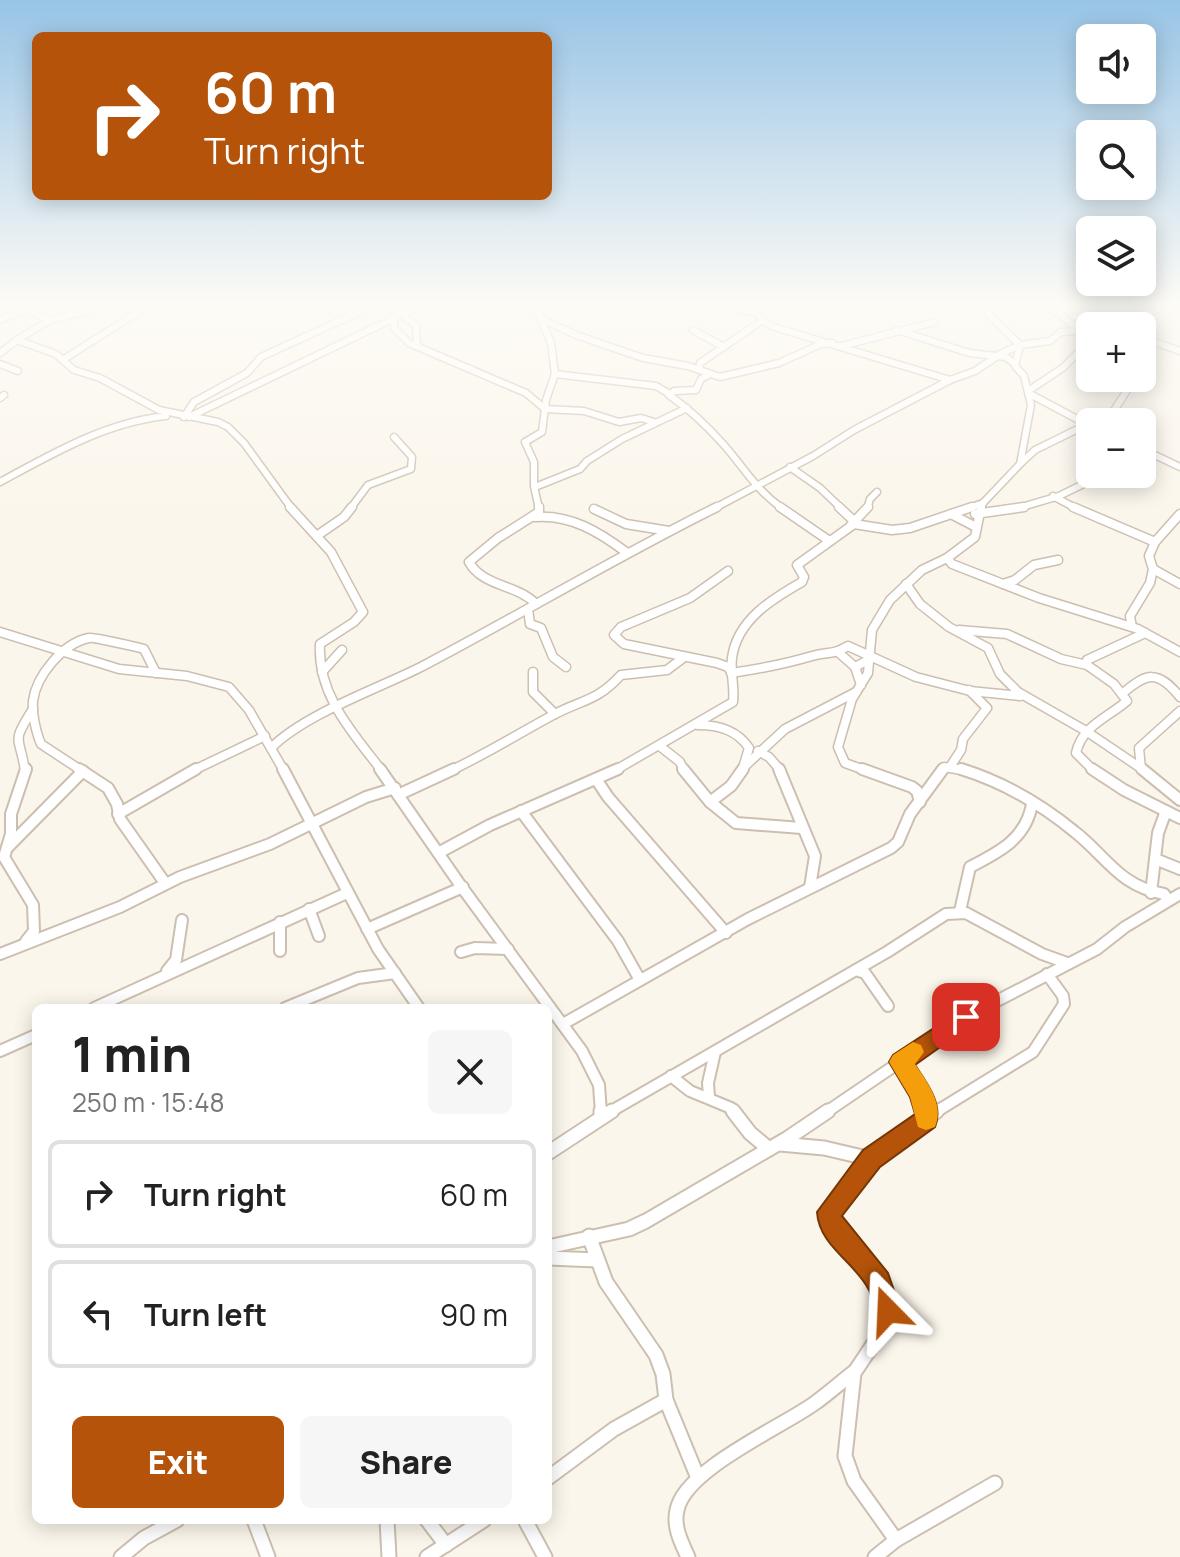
<!DOCTYPE html>
<meta charset="utf-8">
<style>
body{margin:0;font-family:Manrope,sans-serif;background:#f6f6f6;color:#222;height:100vh;display:flex;flex-direction:column;font-size:30px;white-space:nowrap}
*{box-sizing:border-box;margin:0}
p{font-size:26px;color:#767676}
.icon{flex:none;width:44px;height:44px;fill:none;stroke:currentColor;stroke-width:2;stroke-linecap:round;stroke-linejoin:round}
.map{position:relative;flex:1;overflow:hidden}
.panel{position:absolute;left:32px;top:1004px;width:520px;height:520px;display:flex;flex-direction:column;background:#fff;border-radius:12px;box-shadow:0 4px 20px #0003}
.panel>*{flex:none}
.banner{position:absolute;left:32px;top:32px;width:520px;height:168px;border-radius:12px;box-shadow:0 4px 20px #0003;background:#b45309;color:#fff;overflow:hidden}
.buttons{position:absolute;left:1076px;top:24px;display:grid;gap:16px}
.buttons a{display:grid;place-items:center;width:80px;height:80px;border-radius:12px;background:#fff;box-shadow:0 4px 20px #0003;font-size:40px}
.pin{position:absolute;display:grid;place-items:center;width:68px;height:68px;color:#fff;margin:-34px;border-radius:16px;box-shadow:0 4px 12px #0006}
.me{position:absolute;width:88px;margin:-44px;rotate:339deg;stroke-linejoin:round;filter:drop-shadow(0 0 6px #0008)}
.turn{display:flex;align-items:center;gap:28px;height:168px;padding:0 40px;font-size:36px}
.turn .icon{width:104px;height:104px;stroke-width:2.5}
.turn b{display:block;font-size:56px;line-height:68px}
.round{display:grid;place-items:center;flex:none;width:84px;height:84px;border-radius:12px;background:#f6f6f6}
.headline{display:flex;align-items:center;justify-content:space-between;height:136px;padding:0 40px}
h1{font-size:48px;font-weight:800;line-height:60px}
.cta{display:flex;gap:16px;margin-top:auto;padding:16px 40px}
.cta a{flex:1;height:92px;border-radius:12px;background:#b45309;color:#fff;font-size:32px;font-weight:800;line-height:92px;text-align:center}
.cta a+a{background:#f6f6f6;color:#222}
ul{padding:0;list-style:none}
li{display:flex;align-items:center;gap:24px;height:108px;margin:0 16px 12px;padding:0 24px;border:4px solid #e0e0e0;border-radius:12px}
li div{flex:1}
li b{display:block;font-size:30px}
li em{font-style:normal}
.map>svg:first-child{display:block}
.lines{fill:none;stroke-linecap:round;stroke-linejoin:round}
.street-far3-casing{stroke:#ccbfb1;stroke-width:9}
.street-far2-casing{stroke:#ccbfb1;stroke-width:11}
.street-far1-casing{stroke:#ccbfb1;stroke-width:14}
.street-casing{stroke:#ccbfb1;stroke-width:17}
.street-far3{stroke:#fff;stroke-width:6}
.street-far2{stroke:#fff;stroke-width:8}
.street-far1{stroke:#fff;stroke-width:10}
.street{stroke:#fff;stroke-width:13}
.route{fill:#b45309;stroke:#753606;stroke-width:2}
.slow{fill:#f59e0b}
</style>
<div class="map">
<svg width="1180" height="1557" viewBox="0 0 1180 1557">
<rect width="100%" height="100%" fill="#fbf6eb"/>
<g class="lines">
<defs>
<g id="street-far3">
<path d="M391 307 416 325 417 345"/>
<path d="M536 307 551 343 555 374 546 400 542 432 525 442 534 462V486L539 509"/>
<path d="M1045 307 1060 314 1081 332"/>
<path d="M25 309 50 320 103 307"/>
<path d="M394 317V328L409 343 526 393 545 409 584 411 619 422 641 418 654 422"/>
<path d="M542 319 576 335 643 358 688 366 720 377 779 363 821 344 832 343"/>
<path d="M0 320 30 307"/>
<path d="M50 320 17 340 56 354 74 370 100 378 159 410 218 422 228 427 244 443 292 509"/>
<path d="M763 320 771 326 950 380"/>
<path d="M1110 326 1163 307"/>
<path d="M693 330 724 347"/>
<path d="M897 330 969 353 1006 357 1015 364"/>
<path d="M1142 338 1180 351"/>
<path d="M841 346 935 322"/>
<path d="M0 353 17 340"/>
<path d="M64 359 146 307"/>
<path d="M0 364 18 371"/>
<path d="M699 370 700 363 763 320 756 313 728 307"/>
<path d="M555 374 656 386 668 393"/>
<path d="M708 375 701 379 696 390 674 391 669 395C689 409 708 427 724 445 745 469 756 490 783 509"/>
<path d="M1028 391 1064 367 1090 340"/>
<path d="M1030 394 1090 426"/>
<path d="M0 398 4 395"/>
<path d="M184 417 194 402 247 373 261 357 370 307"/>
<path d="M189 417 417 307"/>
<path d="M1091 422 1113 412 1135 378"/>
<path d="M1142 449 1180 467"/>
<path d="M1021 463 1035 450 1090 423"/>
<path d="M790 467 820 488 842 509"/>
<path d="M0 482C52 454 106 422 166 416"/>
<path d="M535 487 580 469 587 461 622 439 687 408"/>
<path d="M1053 496 1077 509"/>
<path d="M350 509 368 485 411 469 412 457 394 437"/>
<path d="M713 509 813 456 854 430 950 380 975 371 1002 353 1020 345 1050 341 1061 332 1090 330"/>
<path d="M867 509 870 499 877 492"/>
<path d="M966 509 983 503 1020 464 1031 405 1024 376 1015 366 1020 345 981 307"/>
<path d="M981 509 983 503"/>
<path d="M1015 509 1059 496 1104 474"/>
</g>
<g id="street-far2">
<path d="M290 507 331 552 363 612 354 622 320 644C317 695 353 733 382 771"/>
<path d="M780 507 828 540"/>
<path d="M839 507 854 521"/>
<path d="M1073 507 1155 542"/>
<path d="M594 509 626 524 669 531"/>
<path d="M951 514 976 527"/>
<path d="M975 514 1024 507"/>
<path d="M1180 514 1155 542 1149 556 1153 569 1180 584"/>
<path d="M535 517C570 514 599 532 626 552"/>
<path d="M851 525 868 507"/>
<path d="M318 535 344 517 352 507"/>
<path d="M947 558 952 564 1039 598 1138 629 1180 652"/>
<path d="M728 571 690 598 621 627 614 635 624 644 717 663 728 667 731 672"/>
<path d="M906 584 920 604 949 627 988 648 1000 674 1018 692 1086 731 1145 771"/>
<path d="M1003 584 1015 580 1034 565 1058 560"/>
<path d="M536 604C517 584 483 587 469 562L498 538 539 512V507"/>
<path d="M528 609 530 624 541 628 553 657 566 667"/>
<path d="M1132 627 1130 616 1150 583 1153 569"/>
<path d="M959 630 1007 634 1061 659 1087 665"/>
<path d="M0 632 119 669 187 676 229 687 249 710 284 771"/>
<path d="M838 652 855 667"/>
<path d="M322 672 342 650"/>
<path d="M533 672V692L555 714"/>
<path d="M731 673C759 669 785 664 812 656 828 651 831 656 848 646L916 677 970 691 1020 696"/>
<path d="M861 685 855 667 870 659"/>
<path d="M1122 694C1147 672 1158 670 1180 697"/>
<path d="M698 725C719 725 737 730 749 748L742 771"/>
<path d="M661 747 680 762 684 771"/>
<path d="M271 748C305 714 377 689 421 667 520 615 616 557 717 507"/>
<path d="M758 751 769 757 781 771"/>
<path d="M745 766 785 729 856 692"/>
<path d="M950 767 961 750 963 739 987 708 969 690"/>
<path d="M1141 769 1139 748 1180 711"/>
<path d="M25 771C20 735 10 745 33 709"/>
<path d="M82 771 41 744 39 739C35 727 32 714 33 701 36 676 63 643 89 638 93 637 137 647 144 649L156 673"/>
<path d="M192 771 265 736"/>
<path d="M450 771C486 754 518 734 553 715 583 699 596 702 621 675L667 670 683 658"/>
<path d="M614 771 733 702C735 687 730 673 732 658 737 620 772 599 802 582L804 577 797 565 854 524 892 530 910 528 972 507"/>
<path d="M867 771 845 763 838 747 852 699 868 673 872 630 890 600 922 570 947 558 975 537 981 507"/>
<path d="M941 771 944 767 968 771"/>
<path d="M1094 771 1076 753C1082 726 1107 718 1127 701L1114 684 1087 665V660L1145 633"/>
</g>
<g id="street-far1">
<path d="M26 769 11 814V834L4 857 33 905 34 931 26 941"/>
<path d="M79 769 108 788 117 804 120 819 165 883"/>
<path d="M283 769 378 949 419 1008"/>
<path d="M380 769 461 886 582 1051 599 1085 601 1113"/>
<path d="M683 769 710 802 736 823 802 828"/>
<path d="M779 769 815 856 810 887"/>
<path d="M862 769 912 787 917 791 920 802"/>
<path d="M961 769C1003 782 1041 804 1075 832 1107 857 1119 886 1164 894L1168 900"/>
<path d="M1092 769 1124 790 1180 818"/>
<path d="M1142 769 1180 800"/>
<path d="M596 779 608 797 726 933"/>
<path d="M400 794 454 769"/>
<path d="M710 802 731 786 743 769"/>
<path d="M521 811 618 941 640 980"/>
<path d="M118 814 196 769"/>
<path d="M7 848 83 771"/>
<path d="M440 852 490 825 618 769"/>
<path d="M1155 859 1180 869"/>
<path d="M1151 893 1158 833 1166 811"/>
<path d="M309 909 319 936"/>
<path d="M960 911 970 867C999 852 1026 839 1032 804"/>
<path d="M280 922V951"/>
<path d="M367 929 463 887"/>
<path d="M461 952 475 948 508 949"/>
<path d="M0 954 120 907 180 877 270 844 366 797 395 788"/>
<path d="M856 970 865 973 888 1006"/>
<path d="M167 971 176 960 182 920"/>
<path d="M94 1008 347 893"/>
<path d="M285 1008 358 978 395 973"/>
<path d="M563 1024 748 919 891 848 898 842 910 814 943 769"/>
<path d="M0 1051 36 1035"/>
<path d="M901 1062 921 1096 926 1113"/>
<path d="M671 1076 690 1091 731 1108 735 1113"/>
<path d="M709 1097 708 1083 715 1052"/>
<path d="M608 1113 887 952 946 914 966 913 1042 954 1067 963"/>
<path d="M825 1113 966 1017 1097 949 1125 927 1180 894"/>
<path d="M934 1113 1033 1052 1064 1004 1063 996 1047 974"/>
</g>
<g id="street">
<path d="M601 1111V1117"/>
<path d="M733 1111 750 1133 769 1149"/>
<path d="M926 1111V1119"/>
<path d="M780 1144 824 1148 871 1159"/>
<path d="M548 1153 612 1111"/>
<path d="M589 1236 606 1282 656 1355 663 1374 666 1400 698 1478"/>
<path d="M548 1247 629 1229 646 1221 788 1138 828 1111"/>
<path d="M548 1258 597 1260"/>
<path d="M548 1478 614 1429 666 1400"/>
<path d="M254 1520 268 1557"/>
<path d="M387 1520 389 1557"/>
<path d="M427 1520 446 1545"/>
<path d="M525 1520 545 1557"/>
<path d="M896 1540 854 1481 845 1456 854 1373 884 1328 888 1309 886 1297 874 1275 837 1233 829 1212 871 1159 937 1111"/>
<path d="M121 1557 144 1538 177 1520"/>
<path d="M427 1557 484 1520"/>
<path d="M688 1557C681 1542 673 1526 677 1510 685 1469 782 1427 815 1403 829 1393 841 1382 854 1372"/>
<path d="M875 1557 896 1540 995 1483"/>
</g>
</defs>
<!-- street-far3 casing -->
<use href="#street-far3" class="street-far3-casing"/>
<!-- street-far2 casing -->
<use href="#street-far2" class="street-far2-casing"/>
<!-- street-far1 casing -->
<use href="#street-far1" class="street-far1-casing"/>
<!-- street casing -->
<use href="#street" class="street-casing"/>
<!-- street-far3 -->
<use href="#street-far3" class="street-far3"/>
<!-- street-far2 -->
<use href="#street-far2" class="street-far2"/>
<!-- street-far1 -->
<use href="#street-far1" class="street-far1"/>
<!-- street -->
<use href="#street" class="street"/>
</g>
<!-- sky -->
<linearGradient id="sky" x2="0" y2="1"><stop stop-color="#98c4e6"/><stop offset="0.58" stop-color="#fdfbf6"/><stop offset="1" stop-color="#fdfbf6" stop-opacity="0"/></linearGradient>
<rect width="1180" height="525" fill="url(#sky)"/>
<!-- route -->
<path class="route" d="M966 1007 974 1010 977 1017 974 1023 915 1065C927 1083 944 1105 935 1127L880 1167 842 1216 888 1273 901 1311 897 1321 888 1325 879 1321C875 1311 873 1300 869 1290 855 1262 819 1246 817 1212L863 1150 915 1114 910 1097 889 1062 893 1055Z"/>
<!-- slow -->
<path class="slow" d="M913 1042 921 1045 924 1052 915 1064C927 1082 945 1105 935 1127L926 1130 918 1127 910 1097 889 1062 893 1055Z"/>
</svg>
<div class="buttons">
<a><svg class="icon" aria-label="sound" viewBox="0 0 24 24"><path d="M4 9h4l5-4v14l-5-4H4zM17 9q2 3 0 6"/></svg></a>
<a><svg class="icon" aria-label="search" viewBox="0 0 24 24"><circle cx="10" cy="10" r="6"/><path d="M15 15l6 6"/></svg></a>
<a><svg class="icon" aria-label="layers" viewBox="0 0 24 24"><path d="M12 4l9 5-9 5-9-5zM3 14l9 5 9-5"/></svg></a>
<a>+</a>
<a>−</a>
</div>
<div class="pin" style="left:966px;top:1017px;background:#d93025"><svg class="icon" aria-label="arrive" viewBox="0 0 24 24"><path d="M6 21V4h12l-3 4 3 4H6"/></svg></div>
<svg class="me" style="left:888px;top:1311px" viewBox="-20 -20 40 40"><path d="M0-17L14 15 0 8-14 15z" fill="#b45309" stroke="#fff" stroke-width="4"/></svg>
<div class="banner">
<div class="turn"><svg class="icon" aria-label="right" viewBox="0 0 24 24"><path d="M7 20v-9h11M14 6l5 5-5 5"/></svg><div><b>60 m</b>Turn right</div></div>
</div>
<section class="panel">
<div class="headline"><div><h1>1 min</h1><p>250 m · 15:48</p></div><a class="round"><svg class="icon" aria-label="close" viewBox="0 0 24 24"><path d="M6 6l12 12M18 6L6 18"/></svg></a></div>
<ul>
<li><svg class="icon" aria-label="right" viewBox="0 0 24 24"><path d="M7 20v-9h11M14 6l5 5-5 5"/></svg><div><b>Turn right</b></div><em>60 m</em></li>
<li><svg class="icon" aria-label="left" viewBox="0 0 24 24"><path d="M17 20v-9H6M10 6l-5 5 5 5"/></svg><div><b>Turn left</b></div><em>90 m</em></li>
</ul>
<div class="cta"><a>Exit</a><a>Share</a></div>
</section>
</div>
